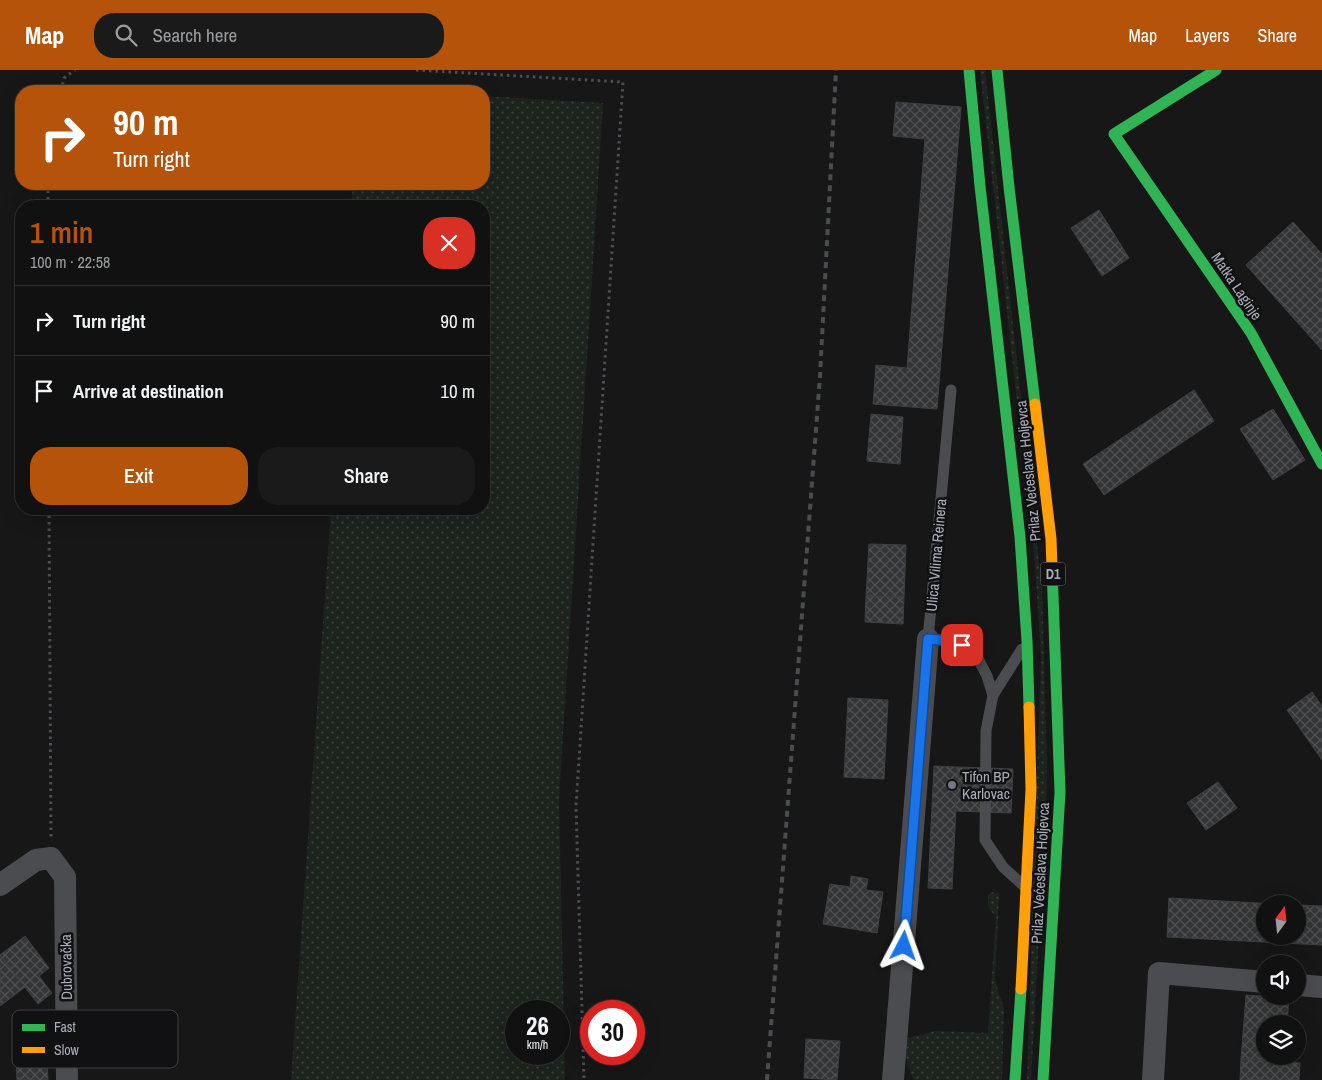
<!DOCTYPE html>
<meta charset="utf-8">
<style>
body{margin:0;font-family:"Archivo Narrow",sans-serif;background:#1a1a1a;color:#f1f3f6;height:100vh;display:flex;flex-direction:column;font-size:19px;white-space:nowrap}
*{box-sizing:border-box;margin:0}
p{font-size:16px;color:#9c9d9f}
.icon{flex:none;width:28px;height:28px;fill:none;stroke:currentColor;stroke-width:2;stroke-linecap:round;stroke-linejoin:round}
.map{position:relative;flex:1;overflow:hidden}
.sheet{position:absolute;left:15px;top:130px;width:475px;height:315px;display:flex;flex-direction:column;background:#111;border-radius:20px;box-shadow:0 5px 20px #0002,0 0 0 1px #303131}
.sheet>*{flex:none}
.top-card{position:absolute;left:15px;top:15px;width:475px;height:105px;border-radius:20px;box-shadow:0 5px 20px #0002,0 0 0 1px #303131;background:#b45309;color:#fff;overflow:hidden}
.needle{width:32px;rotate:15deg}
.buttons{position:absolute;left:1256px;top:825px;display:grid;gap:10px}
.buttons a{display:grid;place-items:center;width:50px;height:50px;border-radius:50%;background:#111;box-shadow:0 5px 20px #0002,0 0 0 1px #303131;font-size:25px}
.speed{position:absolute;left:505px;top:930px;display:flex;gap:10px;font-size:25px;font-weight:700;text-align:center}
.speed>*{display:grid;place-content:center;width:65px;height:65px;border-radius:50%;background:#111;box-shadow:0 5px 20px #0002,0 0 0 1px #303131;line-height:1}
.speed small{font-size:12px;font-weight:400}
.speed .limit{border:8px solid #d22;background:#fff;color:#111}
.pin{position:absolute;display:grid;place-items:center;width:42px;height:42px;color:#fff;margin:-21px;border-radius:10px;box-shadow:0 2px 8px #0006}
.me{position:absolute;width:55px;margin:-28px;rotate:4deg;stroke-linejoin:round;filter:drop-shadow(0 0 4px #0008)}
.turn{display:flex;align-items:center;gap:18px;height:105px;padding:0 15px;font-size:22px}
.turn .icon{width:65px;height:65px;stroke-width:2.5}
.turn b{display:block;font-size:35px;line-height:42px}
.round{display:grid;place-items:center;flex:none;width:52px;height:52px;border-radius:20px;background:#1a1a1a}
.headline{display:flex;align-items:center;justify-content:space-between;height:85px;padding:0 15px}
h1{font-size:30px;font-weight:600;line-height:38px;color:#b45309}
.cta{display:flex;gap:10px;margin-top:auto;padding:10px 15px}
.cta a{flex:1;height:58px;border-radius:20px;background:#b45309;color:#fff;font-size:20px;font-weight:600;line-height:58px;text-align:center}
.cta a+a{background:#1a1a1a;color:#f1f3f6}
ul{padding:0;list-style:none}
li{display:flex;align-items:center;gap:15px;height:70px;padding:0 15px;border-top:1px solid #303131}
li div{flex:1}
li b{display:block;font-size:19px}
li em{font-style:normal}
header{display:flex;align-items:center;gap:30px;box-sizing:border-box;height:70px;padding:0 25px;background:#b45309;color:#fff}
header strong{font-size:24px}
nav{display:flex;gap:28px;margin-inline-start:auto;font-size:18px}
.search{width:350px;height:45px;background:#1a1a1a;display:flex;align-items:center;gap:12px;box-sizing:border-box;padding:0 18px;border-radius:20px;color:#9c9d9f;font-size:19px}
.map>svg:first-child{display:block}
.grass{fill:url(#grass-dots);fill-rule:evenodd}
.building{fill:url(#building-cross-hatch);stroke:#3f4043}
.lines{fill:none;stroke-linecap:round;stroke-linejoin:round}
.path{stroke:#4d4e52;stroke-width:3;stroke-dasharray:2.5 4;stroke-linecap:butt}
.lane{stroke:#4b4c50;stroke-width:11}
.street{stroke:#4b4c50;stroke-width:22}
.fast{stroke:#30b455;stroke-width:11}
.slow{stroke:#ff9f0a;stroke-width:11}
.rail{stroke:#4b4c4f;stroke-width:4;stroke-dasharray:6 5;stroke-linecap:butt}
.route-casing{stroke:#114b97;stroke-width:12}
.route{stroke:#1a73e8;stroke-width:9}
.poi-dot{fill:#757880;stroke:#111113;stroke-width:2}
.labels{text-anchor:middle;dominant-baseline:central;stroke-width:5;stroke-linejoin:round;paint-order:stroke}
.shield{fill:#111113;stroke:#7b7e86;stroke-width:1}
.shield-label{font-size:14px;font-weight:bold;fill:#a8adb8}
.street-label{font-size:15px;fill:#a8adb8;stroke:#111113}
.poi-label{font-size:15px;fill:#a8adb8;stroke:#111113;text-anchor:start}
.key{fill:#111113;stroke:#3e4045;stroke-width:1}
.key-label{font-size:14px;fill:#a8adb8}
</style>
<header>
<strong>Map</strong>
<div class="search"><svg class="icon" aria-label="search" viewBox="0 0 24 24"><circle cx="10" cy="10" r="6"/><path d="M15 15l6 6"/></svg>Search here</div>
<nav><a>Map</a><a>Layers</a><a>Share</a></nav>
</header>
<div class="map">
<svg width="1322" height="1010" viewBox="0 0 1322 1010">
<defs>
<pattern id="grass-dots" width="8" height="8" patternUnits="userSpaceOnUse" patternTransform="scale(1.25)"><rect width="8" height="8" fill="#1d241e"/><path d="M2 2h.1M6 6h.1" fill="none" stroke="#3b413d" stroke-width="1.8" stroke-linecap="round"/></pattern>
<pattern id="building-cross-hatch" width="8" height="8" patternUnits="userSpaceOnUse" patternTransform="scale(1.25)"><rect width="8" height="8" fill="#353536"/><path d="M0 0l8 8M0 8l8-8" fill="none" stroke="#4f5051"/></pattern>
</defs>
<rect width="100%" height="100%" fill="#171717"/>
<!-- grass -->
<g class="grass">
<path d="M980 0H985L1042 520 1047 693 1046 735 1031 1010H1027L1041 588 1035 493Z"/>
<path d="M484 26 603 33 559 729 565 1010H291L331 439H484V136H351L353 114H484ZM516 941H559V984H516Z"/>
<path d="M992 822 999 824 995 910 1004 939 1002 1010H914C907 997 904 984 905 969L935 961 988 963 996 848 988 836V825Z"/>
</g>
<!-- building -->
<g class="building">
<path d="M896 32 961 37 937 339 873 334 876 295 907 298 925 69 893 66Z"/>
<path d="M1099 140 1129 188 1102 206 1071 158Z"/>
<path d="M1293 152 1322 184V280L1246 195Z"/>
<path d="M1194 320 1214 351 1104 425 1083 394Z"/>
<path d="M1273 339 1305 390 1273 410 1240 359Z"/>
<path d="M871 344 903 347 900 394 867 391Z"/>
<path d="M869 474 906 475 904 527 866 526Z"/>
<path d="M866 526 904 527 903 554 865 552Z"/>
<path d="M1312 622 1322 636V690L1287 640Z"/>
<path d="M848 628 888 630 884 709 844 707Z"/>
<path d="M934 696 958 697 952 819 928 818Z"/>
<path d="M958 697 1013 699 1011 743 955 741Z"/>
<path d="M1218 712 1237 738 1206 760 1187 733Z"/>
<path d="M851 806 868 809 866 820 883 822 877 863 823 854 830 814 850 817Z"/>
<path d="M1169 828 1275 834H1265V866H1298V835L1322 836V875L1167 867Z"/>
<path d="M25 866 49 898 39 906 52 923 38 934 0 885Z"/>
<path d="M0 885 25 917 0 936Z"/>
<path d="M1246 925 1289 928 1287 954H1265V986H1284V992L1241 989Z"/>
<path d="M806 969 840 971 837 1010 804 1008Z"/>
<path d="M46 971 48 1010H17L15 972Z"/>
<path d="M1241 989 1300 993 1299 1010H1240Z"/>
</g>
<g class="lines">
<!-- path -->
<g class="path">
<path d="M416 0 623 12 576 736 584 1010"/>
<path d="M61 21 64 8 75 0"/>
<path d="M48 114V136"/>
<path d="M49 439 51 767"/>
</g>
<!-- lane -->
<g class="lane">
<path d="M951 320 928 569 951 571 973 579 987 606 993 625 986 661 985 770 1003 797 1024 816"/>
<path d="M993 625 1022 579"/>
</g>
<!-- street -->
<g class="street">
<path d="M0 815 36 790 51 788 65 807 67 1010"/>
<path d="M1298 915 1322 917"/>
<path d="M893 1010 928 569"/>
<path d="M1153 1010 1159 903 1265 912"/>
</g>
<!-- fast -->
<g class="fast">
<path d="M969 0 980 116 1020 467 1027 571 1029 637"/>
<path d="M997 0 1009 117 1035 334"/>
<path d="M1216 0 1114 64 1251 263 1322 394"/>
<path d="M1015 1010 1021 919"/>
<path d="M1043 1010 1060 722 1052 497"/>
</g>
<!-- slow -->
<g class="slow">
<path d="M1035 334 1051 469 1052 497"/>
<path d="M1021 919 1031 719 1029 637"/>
</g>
<!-- rail -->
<path class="rail" d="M767 1010 820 306 836 0"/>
</g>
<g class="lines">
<defs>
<path id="route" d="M904 876 928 569 951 571 962 575"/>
</defs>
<!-- route casing -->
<use href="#route" class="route-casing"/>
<!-- route -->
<use href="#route" class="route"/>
</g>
<!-- markers -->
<circle class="poi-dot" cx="952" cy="715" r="5"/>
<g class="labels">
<!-- shield labels -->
<rect class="shield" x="1040.5" y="492.5" width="25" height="23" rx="4"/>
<g class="shield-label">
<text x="1053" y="504">D1</text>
</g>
<!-- street labels -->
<g class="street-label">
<text transform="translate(1237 216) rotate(56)">Matka Laginje</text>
<text transform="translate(1028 401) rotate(-96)">Prilaz Većeslava Holjevca</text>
<text transform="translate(936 485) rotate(-85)">Ulica Vilima Reinera</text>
<text transform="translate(1040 803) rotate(-87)">Prilaz Većeslava Holjevca</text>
<text transform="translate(66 897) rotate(-91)">Dubrovačka</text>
</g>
<!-- poi labels -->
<g class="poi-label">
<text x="962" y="706">Tifon BP<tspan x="962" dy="17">Karlovac</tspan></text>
</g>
</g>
<!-- legend -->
<rect x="12" y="940" width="166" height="58" rx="8" class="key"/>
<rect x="22" y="954" width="23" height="7" fill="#30b455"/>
<rect x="22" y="977" width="23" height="6" fill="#ff9f0a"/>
<g class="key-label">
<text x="54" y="962">Fast</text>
<text x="54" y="985">Slow</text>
</g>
</svg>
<div class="buttons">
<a><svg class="needle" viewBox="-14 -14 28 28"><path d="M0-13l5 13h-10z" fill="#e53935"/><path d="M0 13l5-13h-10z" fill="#9c9d9f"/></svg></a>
<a><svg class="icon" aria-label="sound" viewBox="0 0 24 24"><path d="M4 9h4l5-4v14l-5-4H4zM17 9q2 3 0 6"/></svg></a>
<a><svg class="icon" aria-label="layers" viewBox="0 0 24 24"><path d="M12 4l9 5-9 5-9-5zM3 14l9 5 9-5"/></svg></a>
</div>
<div class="speed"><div>26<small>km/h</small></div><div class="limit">30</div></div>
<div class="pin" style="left:962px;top:575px;background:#d93025"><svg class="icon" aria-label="arrive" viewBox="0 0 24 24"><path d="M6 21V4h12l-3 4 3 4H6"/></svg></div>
<svg class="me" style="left:904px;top:876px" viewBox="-20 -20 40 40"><path d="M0-17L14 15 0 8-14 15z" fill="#1a73e8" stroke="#fff" stroke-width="4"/></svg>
<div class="top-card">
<div class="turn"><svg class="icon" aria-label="right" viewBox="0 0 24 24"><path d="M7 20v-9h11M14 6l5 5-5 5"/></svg><div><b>90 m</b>Turn right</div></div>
</div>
<section class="sheet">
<div class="headline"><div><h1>1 min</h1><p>100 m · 22:58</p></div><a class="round" style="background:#d93025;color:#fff"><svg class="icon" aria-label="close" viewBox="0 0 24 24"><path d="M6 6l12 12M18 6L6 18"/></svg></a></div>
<ul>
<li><svg class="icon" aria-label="right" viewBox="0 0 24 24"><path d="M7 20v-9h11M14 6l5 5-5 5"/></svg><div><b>Turn right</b></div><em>90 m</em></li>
<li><svg class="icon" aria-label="arrive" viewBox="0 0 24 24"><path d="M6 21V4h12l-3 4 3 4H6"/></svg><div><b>Arrive at destination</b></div><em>10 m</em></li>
</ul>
<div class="cta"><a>Exit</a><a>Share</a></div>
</section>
</div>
